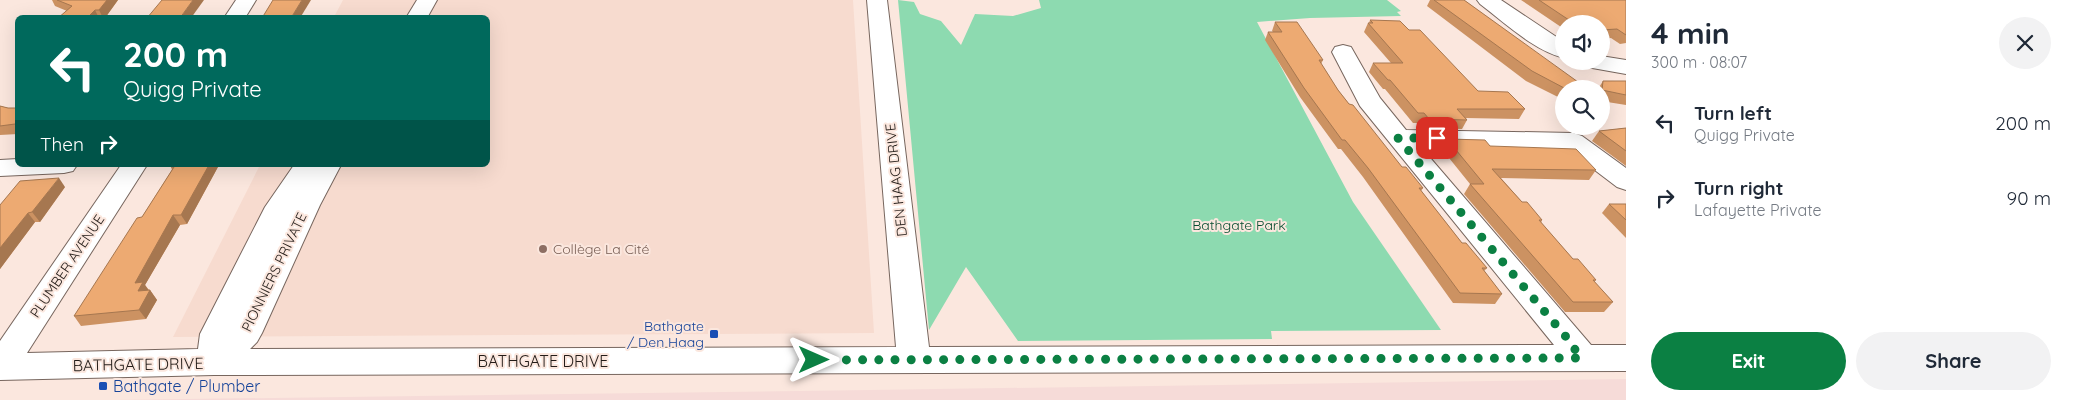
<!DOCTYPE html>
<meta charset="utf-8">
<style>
body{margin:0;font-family:Quicksand,sans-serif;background:#f2f2f3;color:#1f2937;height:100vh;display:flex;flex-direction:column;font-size:19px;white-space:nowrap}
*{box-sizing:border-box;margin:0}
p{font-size:16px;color:#747a83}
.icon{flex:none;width:28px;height:28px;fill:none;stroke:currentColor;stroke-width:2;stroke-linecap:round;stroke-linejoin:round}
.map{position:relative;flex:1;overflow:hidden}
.panel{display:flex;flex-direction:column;background:#fff;width:450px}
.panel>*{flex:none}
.guide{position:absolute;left:15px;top:15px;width:475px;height:152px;border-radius:8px;box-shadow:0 5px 20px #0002;background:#00695c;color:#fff;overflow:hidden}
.buttons{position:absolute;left:1555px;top:15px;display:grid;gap:10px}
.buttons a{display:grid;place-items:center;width:55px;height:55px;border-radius:50%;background:#fff;box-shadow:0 5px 20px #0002;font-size:25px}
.pin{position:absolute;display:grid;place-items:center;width:42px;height:42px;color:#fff;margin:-21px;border-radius:10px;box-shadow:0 2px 8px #0006}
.me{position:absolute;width:55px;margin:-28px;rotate:90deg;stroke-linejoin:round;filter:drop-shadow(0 0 4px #0008)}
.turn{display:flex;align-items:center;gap:18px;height:105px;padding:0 25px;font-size:22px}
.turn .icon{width:65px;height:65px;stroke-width:2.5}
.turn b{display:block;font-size:35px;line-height:42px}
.then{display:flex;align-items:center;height:48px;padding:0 25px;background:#0003;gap:10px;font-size:19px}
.round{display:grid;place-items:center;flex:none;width:52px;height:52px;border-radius:26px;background:#f2f2f3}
.head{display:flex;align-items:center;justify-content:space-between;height:85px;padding:0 25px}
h1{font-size:30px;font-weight:700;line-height:38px}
.cta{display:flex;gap:10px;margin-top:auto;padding:10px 25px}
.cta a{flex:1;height:58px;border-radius:30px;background:#0b8043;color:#fff;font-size:20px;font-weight:700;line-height:58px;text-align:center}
.cta a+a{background:#f2f2f3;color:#1f2937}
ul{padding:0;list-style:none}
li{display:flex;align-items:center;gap:15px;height:75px;padding:0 25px}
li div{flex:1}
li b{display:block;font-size:19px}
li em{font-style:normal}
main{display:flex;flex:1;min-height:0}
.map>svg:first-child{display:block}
.commercial{fill:#f6dbd8}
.built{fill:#f7dbcf}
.green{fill:#8ddab0}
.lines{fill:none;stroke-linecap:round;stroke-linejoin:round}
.minor-casing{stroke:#77665e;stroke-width:2}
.minor{fill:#fff;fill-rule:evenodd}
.wall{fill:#cc9262}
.shaded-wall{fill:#a67750}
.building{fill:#edaa72;stroke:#a67750}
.route{stroke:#0b8043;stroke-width:9;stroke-dasharray:0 16.2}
.education-dot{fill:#8d6e63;stroke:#fbe7de;stroke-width:2}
.transit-dot{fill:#1a4fb4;stroke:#fbe7de;stroke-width:2}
.labels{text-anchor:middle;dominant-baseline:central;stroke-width:4;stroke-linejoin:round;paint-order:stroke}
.street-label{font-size:14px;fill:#241d19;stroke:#fbe7de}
.park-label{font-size:14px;fill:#074d30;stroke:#fbe7de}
.education-label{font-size:14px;fill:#785e54;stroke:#fbe7de;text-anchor:start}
.transit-label{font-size:14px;fill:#164399;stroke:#fbe7de;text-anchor:end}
.near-street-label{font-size:16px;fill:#241d19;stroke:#fbe7de}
.near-transit-label{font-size:16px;fill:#164399;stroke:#fbe7de;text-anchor:start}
</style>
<main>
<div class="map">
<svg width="1626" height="400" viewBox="0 0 1626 400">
<rect width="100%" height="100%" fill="#fbe7de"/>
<!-- commercial -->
<path class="commercial" d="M1626 379V400H113L870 390Z"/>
<!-- built -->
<path class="built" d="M343 0H853L874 333 173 337 260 165H488V18L334 17Z"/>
<!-- green -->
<path class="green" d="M898 0 914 2 920 14 941 21 961 45 975 14 1013 16 1041 8 1039 0H1387L1401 11 1397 12 1401 16 1310 18 1257 22 1353 202 1441 330 1271 331 1272 339 1018 341 966 267 929 330Z"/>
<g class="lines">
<defs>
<g id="minor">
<path d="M236 0H256L245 18H224Z"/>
<path d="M417 0H437L427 18H406Z"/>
<path d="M867 0H887L929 347 1554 345 1360 106 1332 52 1335 47 1343 45 1351 47 1380 98 1406 130 1573 133 1582 136 1626 168V190L1617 187 1567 149 1420 146 1591 345H1626V371L214 375 0 380V341L121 165H147L27 353 198 349 200 334 265 207 294 165H341L320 205 262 333 257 342 250 349 896 347Z"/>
<path d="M1477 0H1501L1564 42V58C1533 50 1505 23 1480 4Z"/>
<path d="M1601 56 1626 60V74L1581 66 1578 61H1601Z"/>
<path d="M18 159V165H77L73 171 64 173 0 176V160Z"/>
</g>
</defs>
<!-- minor casing -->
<use href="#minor" class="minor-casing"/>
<!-- minor -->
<use href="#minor" class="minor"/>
</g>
<!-- wall -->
<g class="wall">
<path d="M52 0H118L105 18H58L67 11 55 6Z"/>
<path d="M1430 0H1464L1585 89H1564V100L1526 81 1427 6Z"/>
<path d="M1521 0H1626V43L1620 44 1611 38 1601 39V24H1564V29Z"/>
<path d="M1370 20 1409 30 1478 91 1525 109 1519 119 1466 118 1467 120 1462 129 1424 128 1419 123H1413L1385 89H1383L1369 72 1373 63H1391L1364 32 1368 23H1369Z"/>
<path d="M1275 22 1323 60 1321 64 1338 90 1349 104 1402 167 1423 188 1421 191 1462 243 1487 268 1484 271 1502 294 1495 304 1453 303 1363 177 1341 149H1338L1300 97 1265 40 1268 32H1273L1272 31Z"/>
<path d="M1603 81H1626V105L1601 101V89H1598Z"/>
<path d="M0 106 8 108H18V134L0 135Z"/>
<path d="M1626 128V166L1592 141 1599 131Z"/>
<path d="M1447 139 1490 146 1596 170 1589 180 1501 178 1522 202 1542 220 1541 223 1573 259 1596 280 1594 282 1613 302 1604 312H1565L1464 194 1470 184 1441 148Z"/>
<path d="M172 165H219L187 224 180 225 145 285 149 290H150L157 300 146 319 81 326 74 316 142 217 172 170 171 167Z"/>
<path d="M65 187 40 222H35L0 269V205Z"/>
<path d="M1609 204H1626V238L1602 213Z"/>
</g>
<!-- shaded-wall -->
<g class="shaded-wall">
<path d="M107 0H118L105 18H103L99 10Z"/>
<path d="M193 0H204L191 18H180Z"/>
<path d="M302 0H311L300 18H291Z"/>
<path d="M95 10 99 18H87Z"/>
<path d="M18 121V128L15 124Z"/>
<path d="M209 165H219L187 224 181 215Z"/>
<path d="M59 178 65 187 40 222 32 212Z"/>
<path d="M28 213 35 222 0 269V248Z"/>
<path d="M173 215 180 225 145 285 149 291 150 290 157 300 146 319 139 310 138 291 135 283Z"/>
</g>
<!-- building -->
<g class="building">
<path d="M57 0H107L99 10H95L87 18H58L72 6Z"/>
<path d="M162 0H193L180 18H147Z"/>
<path d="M273 0H302L291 18H262Z"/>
<path d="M1434 0H1464L1585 87V89H1566L1532 71Z"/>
<path d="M1539 0H1626V35L1617 29 1601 30V24H1575Z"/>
<path d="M1370 20 1400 21 1409 30H1420L1478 91 1508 92 1525 109H1457L1467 120 1429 119 1424 113H1418L1390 80H1388L1373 63H1403L1368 23H1373Z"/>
<path d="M1275 22H1297L1323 60H1319L1338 90 1349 104 1353 105 1402 167H1406L1423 188H1419L1462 243H1466L1487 268H1482L1502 294 1460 293 1368 168 1345 140H1342L1304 88 1268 32H1282Z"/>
<path d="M1603 81H1626V95L1602 90Z"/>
<path d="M0 106 8 108H18V121L15 124 0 126Z"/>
<path d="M1626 128V151L1599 131Z"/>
<path d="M1447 139 1485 140 1490 146 1576 149 1596 170 1492 169 1522 202H1527L1542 220H1539L1573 259H1578L1596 280H1593L1613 302H1573L1470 184H1484Z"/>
<path d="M172 165H209L181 215H173L135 283 143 282 138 291 150 290 139 310 74 316 137 218 142 217 174 167H171Z"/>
<path d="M59 178 32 212 28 213 0 248V205L20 181Z"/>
<path d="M1609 204H1626V220Z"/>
</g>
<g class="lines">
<!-- route -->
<path class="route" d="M814 360 1581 358 1567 338 1398 138H1437"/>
</g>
<!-- markers -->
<circle class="education-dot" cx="543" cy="249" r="5"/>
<g class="transit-dot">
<rect x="709" y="329" width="10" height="10" rx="2.5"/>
<rect x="98" y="381" width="10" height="10" rx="2.5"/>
</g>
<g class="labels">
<!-- street labels -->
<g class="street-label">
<text transform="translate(896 180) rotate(-96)">DEN HAAG DRIVE</text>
<text transform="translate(67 266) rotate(-56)">PLUMBER AVENUE</text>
<text transform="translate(274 272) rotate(-64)">PIONNIERS PRIVATE</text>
</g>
<!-- park labels -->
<g class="park-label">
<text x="1239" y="225">Bathgate Park</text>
</g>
<!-- education labels -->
<g class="education-label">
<text x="553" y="249">Collège La Cité</text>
</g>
<!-- transit labels -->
<g class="transit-label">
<text x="704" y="326">Bathgate<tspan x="704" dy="16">/ Den Haag</tspan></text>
</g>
<!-- near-street labels -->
<g class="near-street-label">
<text x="543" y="361">BATHGATE DRIVE</text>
<text transform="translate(138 364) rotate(-1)">BATHGATE DRIVE</text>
</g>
<!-- near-transit labels -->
<g class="near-transit-label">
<text x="113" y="386">Bathgate / Plumber</text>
</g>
</g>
</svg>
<div class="buttons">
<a><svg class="icon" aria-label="sound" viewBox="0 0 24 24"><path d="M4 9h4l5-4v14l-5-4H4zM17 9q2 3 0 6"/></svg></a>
<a><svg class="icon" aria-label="search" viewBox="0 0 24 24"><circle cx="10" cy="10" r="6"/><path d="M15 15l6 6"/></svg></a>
</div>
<div class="pin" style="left:1437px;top:138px;background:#d93025"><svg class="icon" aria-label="arrive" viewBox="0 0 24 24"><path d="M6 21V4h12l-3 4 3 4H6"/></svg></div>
<svg class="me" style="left:814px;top:360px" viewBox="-20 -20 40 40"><path d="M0-17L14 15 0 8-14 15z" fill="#0b8043" stroke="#fff" stroke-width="4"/></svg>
<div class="guide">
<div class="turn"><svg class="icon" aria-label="left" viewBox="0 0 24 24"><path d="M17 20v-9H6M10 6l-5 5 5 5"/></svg><div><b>200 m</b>Quigg Private</div></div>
<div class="then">Then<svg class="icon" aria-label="right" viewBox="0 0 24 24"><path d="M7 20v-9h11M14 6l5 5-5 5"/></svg></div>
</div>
</div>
<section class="panel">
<div class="head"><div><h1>4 min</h1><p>300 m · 08:07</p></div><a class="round"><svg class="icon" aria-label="close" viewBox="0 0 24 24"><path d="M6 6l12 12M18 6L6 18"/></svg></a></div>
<ul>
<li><svg class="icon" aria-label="left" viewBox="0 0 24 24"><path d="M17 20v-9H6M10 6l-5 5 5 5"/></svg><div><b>Turn left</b><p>Quigg Private</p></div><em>200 m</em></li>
<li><svg class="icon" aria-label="right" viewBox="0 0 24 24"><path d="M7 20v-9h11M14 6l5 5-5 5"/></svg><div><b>Turn right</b><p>Lafayette Private</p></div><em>90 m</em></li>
</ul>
<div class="cta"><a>Exit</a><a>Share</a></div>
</section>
</main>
